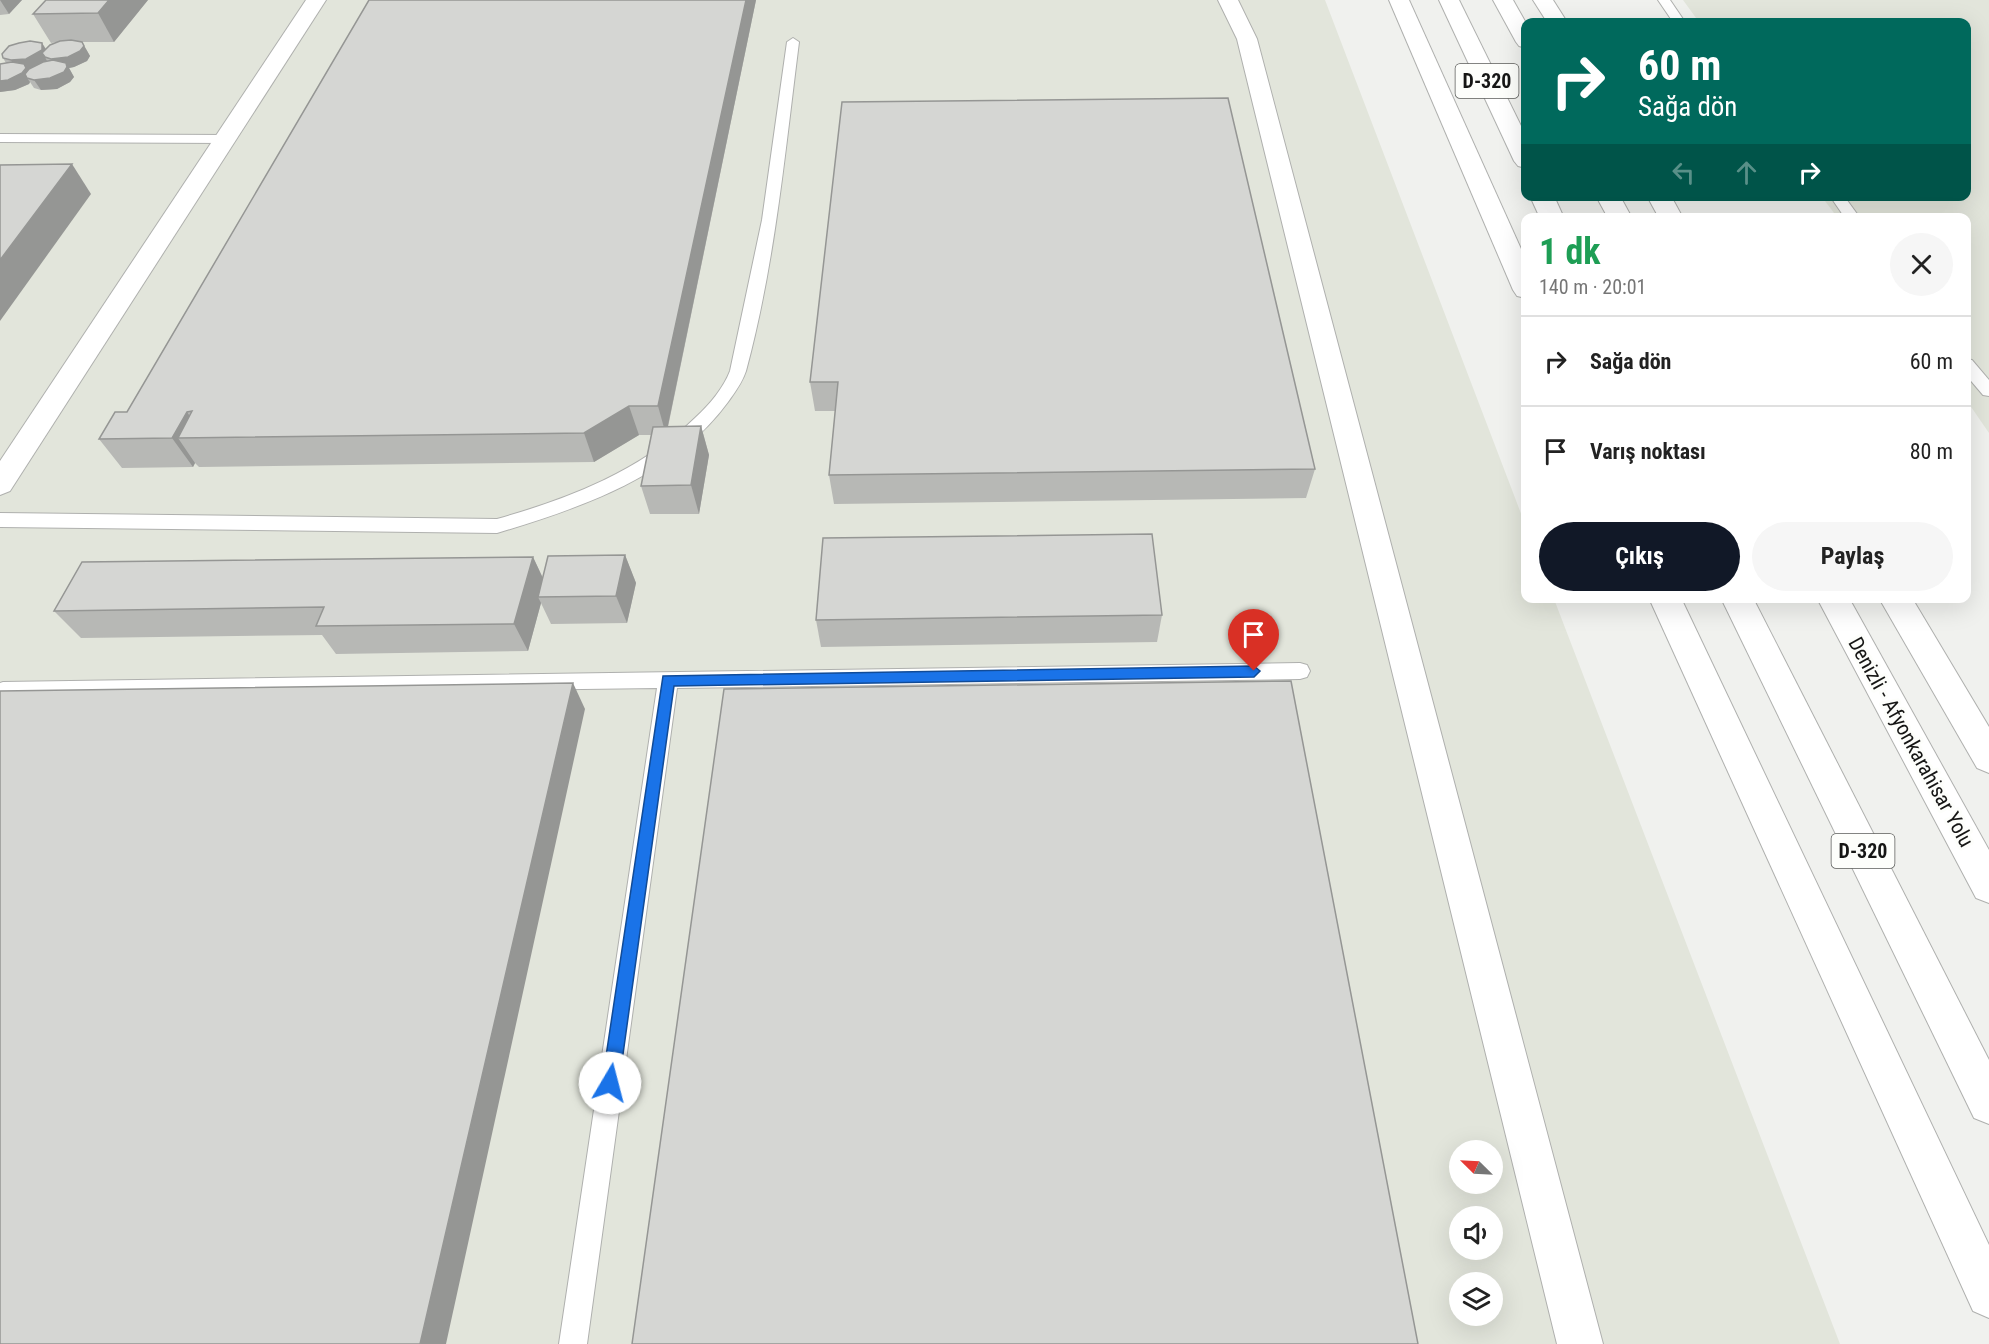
<!DOCTYPE html>
<html lang="tr">
<meta charset="utf-8">
<style>
body{margin:0;font-family:"Roboto Condensed",sans-serif;background:#f6f6f6;color:#222;height:100vh;display:flex;flex-direction:column;font-size:22px;white-space:nowrap}
*{box-sizing:border-box;margin:0}
p{font-size:20px;color:#767676}
.icon{flex:none;width:33px;height:33px;fill:none;stroke:currentColor;stroke-width:2;stroke-linecap:round;stroke-linejoin:round}
.map{position:relative;flex:1;overflow:hidden}
.panel{position:absolute;left:1521px;top:213px;width:450px;height:390px;display:flex;flex-direction:column;background:#fff;border-radius:12px;box-shadow:0 6px 24px #0002}
.panel>*{flex:none}
.top-card{position:absolute;left:1521px;top:18px;width:450px;height:183px;border-radius:12px;box-shadow:0 6px 24px #0002;background:#00695c;color:#fff;overflow:hidden}
.needle{width:39px;rotate:294deg}
.buttons{position:absolute;left:1449px;top:1140px;display:grid;gap:12px}
.buttons a{display:grid;place-items:center;width:54px;height:54px;border-radius:50%;background:#fff;box-shadow:0 6px 24px #0002;font-size:30px}
.pin{position:absolute;display:grid;place-items:center;width:51px;height:51px;color:#fff;margin:-62px -26px;border-radius:50% 50% 50% 0;rotate:-45deg;box-shadow:0 0 6px #0007}
.pin .icon{rotate:45deg}
.me{position:absolute;width:66px;margin:-33px;rotate:8deg;stroke-linejoin:round;filter:drop-shadow(0 0 4px #0008)}
.turn{display:flex;align-items:center;gap:21px;height:126px;padding:0 18px;font-size:27px}
.turn .icon{width:78px;height:78px;stroke-width:2.5}
.turn b{display:block;font-size:42px;line-height:51px}
.lanes{display:flex;align-items:center;height:57px;padding:0 18px;background:#0003;justify-content:center;gap:30px;direction:ltr}
.lanes .off{opacity:.35}
.round{display:grid;place-items:center;flex:none;width:63px;height:63px;border-radius:32px;background:#f6f6f6}
.summary{display:flex;align-items:center;justify-content:space-between;height:102px;padding:0 18px}
h1{font-size:36px;font-weight:700;line-height:45px;color:#1e9e55}
.primary-button{display:flex;gap:12px;margin-top:auto;padding:12px 18px}
.primary-button a{flex:1;height:69px;border-radius:36px;background:#111827;color:#fff;font-size:24px;font-weight:700;line-height:69px;text-align:center}
.primary-button a+a{background:#f6f6f6;color:#222}
ul{padding:0;list-style:none}
li{display:flex;align-items:center;gap:18px;height:90px;padding:0 18px;border-top:2px solid #e0e0e0}
li div{flex:1}
li b{display:block;font-size:22px}
li em{font-style:normal}
.map>svg:first-child{display:block}
.built{fill:#e2e5db;fill-rule:evenodd}
.lines{fill:none;stroke-linecap:round;stroke-linejoin:round}
.service-casing{stroke:#afb0ae;stroke-width:2}
.minor-casing{stroke:#afb0ae;stroke-width:2}
.trunk-casing{stroke:#afb0ae;stroke-width:2}
.service{fill:#fff;fill-rule:evenodd}
.minor{fill:#fff;fill-rule:evenodd}
.trunk{fill:#fff;fill-rule:evenodd}
.wall{fill:#b7b8b5}
.shaded-wall{fill:#959694}
.building{fill:#d5d6d3;stroke:#959694;stroke-width:1.5}
.route{fill:#1a73e8;stroke:#114b97;stroke-width:1.5}
.labels{text-anchor:middle;dominant-baseline:central;stroke-width:6;stroke-linejoin:round;paint-order:stroke}
.shield{fill:#fdfefb;stroke:#5b5c5a;stroke-width:1.5}
.shield-label{font-size:20px;font-weight:bold;fill:#161615}
.street-label{font-size:21px;fill:#161615;stroke:#fdfefb}
</style>
<div class="map">
<svg width="1989" height="1344" viewBox="0 0 1989 1344">
<rect width="100%" height="100%" fill="#f0f1ee"/>
<!-- built -->
<g class="built">
<path d="M0 0H1325L1525 524 1526 598 1554 599 1840 1344H0ZM1460 1150H1492V1184H1460ZM1460 1216H1492V1250H1460ZM1460 1282H1492V1316H1460Z"/>
<path d="M1683 0H1989V433L1967 401 1966 218 1837 217 1822 197 1966 196V22H1699Z"/>
</g>
<g class="lines">
<defs>
<g id="service">
<path d="M1658 0H1670L1685 22H1673Z"/>
<path d="M793 38 799 42C785 152 775 264 746 371 742 383 735 392 728 402 674 476 581 508 497 533L0 527V513L497 519C568 499 641 471 695 418 709 405 723 389 730 371L762 220 787 42Z"/>
<path d="M0 134 227 135 234 139 227 143 0 142Z"/>
<path d="M1830 196H1844L1860 218H1845Z"/>
<path d="M1966 359 1972 360 1989 380V396L1983 395 1966 375Z"/>
<path d="M1300 663 1307 665 1310 671 1307 677 1300 679 677 688 587 1344H559L657 688 0 697V683L3 682Z"/>
</g>
<g id="minor">
<path d="M306 0H326L10 491 0 495V461Z"/>
<path d="M1218 0H1238L1257 39 1603 1344H1557L1237 39Z"/>
</g>
<g id="trunk">
<path d="M1389 0H1409L1526 260V298L1517 296 1513 290Z"/>
<path d="M1439 0H1459L1526 136V168L1518 166 1514 161Z"/>
<path d="M1493 0H1513L1526 23V48L1519 46 1516 42Z"/>
<path d="M1533 0H1553L1567 22H1547Z"/>
<path d="M1530 196H1554L1564 218H1540Z"/>
<path d="M1596 196H1620L1632 218H1608Z"/>
<path d="M1647 196H1671L1683 218H1659Z"/>
<path d="M1649 598H1681L1989 1245V1318L1973 1311Z"/>
<path d="M1721 598H1753L1989 1060V1124L1974 1118Z"/>
<path d="M1817 598H1849L1989 850V903L1976 898Z"/>
<path d="M1879 598H1912L1989 727V773L1977 768Z"/>
</g>
</defs>
<!-- service casing -->
<use href="#service" class="service-casing"/>
<!-- minor casing -->
<use href="#minor" class="minor-casing"/>
<!-- trunk casing -->
<use href="#trunk" class="trunk-casing"/>
<!-- service -->
<use href="#service" class="service"/>
<!-- minor -->
<use href="#minor" class="minor"/>
<!-- trunk -->
<use href="#trunk" class="trunk"/>
</g>
<!-- wall -->
<g class="wall">
<path d="M0 0H22L9 14 0 15Z"/>
<path d="M148 0 114 42H82L90 56 87 61 74 67 69 68 74 77 70 82 57 89 41 90 34 88 30 82 29 84 15 90 0 92V64L6 63 3 58 42 43 46 49 57 42 51 43 33 14Z"/>
<path d="M756 0 668 427 701 426 709 455 699 514H650L641 486 651 435H639L594 462 199 467 195 463 193 467 122 468 99 439 127 412Z"/>
<path d="M842 102 1315 469 1306 498 834 504 829 475 835 411H815L810 382Z"/>
<path d="M625 555 636 583 627 623 551 624 541 603 528 651 336 654 322 635 81 638 54 611 533 557 543 578Z"/>
<path d="M1162 615 1157 642 821 647 816 620Z"/>
</g>
<!-- shaded-wall -->
<g class="shaded-wall">
<path d="M0 0H22L9 14Z"/>
<path d="M109 0H148L114 42 98 13Z"/>
<path d="M746 0H756L666 435 658 406Z"/>
<path d="M82 42 90 56 87 61 74 67 69 68 74 77 70 82 57 89 41 90 34 80 58 69 51 59Z"/>
<path d="M42 43 48 53 45 57 47 61 33 69H28L31 74 27 78 30 82 29 84 15 90 0 92V81L17 70 11 60Z"/>
<path d="M72 164 91 194 0 321V260Z"/>
<path d="M629 406 639 435 594 462 584 433Z"/>
<path d="M187 412 205 438H178L195 463 193 467 172 438Z"/>
<path d="M701 426 709 455 699 514 691 485Z"/>
<path d="M625 555 636 583 627 623 616 596Z"/>
<path d="M533 557 546 585 538 597 541 603 528 651 514 624Z"/>
<path d="M573 683 585 709 446 1344H420Z"/>
</g>
<!-- building -->
<g class="building">
<path d="M46 0H109L98 13 33 14Z"/>
<path d="M369 0H746L658 406H629L584 433 178 438 192 411 187 412 172 438 99 439 115 412H127Z"/>
<path d="M71 40 82 42 84 46 80 51 68 57 51 59 45 57 42 53 50 45 60 41Z"/>
<path d="M30 41 42 43V50L26 59 11 60 3 58 2 54 9 46 19 43Z"/>
<path d="M53 60 66 63 67 67 64 72 50 78 34 80 27 78 25 74 29 69 43 62Z"/>
<path d="M12 62 24 64 26 68 22 73 8 80 0 81V64Z"/>
<path d="M1228 98 1315 469 829 475 838 382H810L842 102Z"/>
<path d="M72 164 0 260V165Z"/>
<path d="M701 426 691 485 641 486 653 427Z"/>
<path d="M1152 534 1162 615 816 620 823 538Z"/>
<path d="M625 555 616 596 538 597 548 556Z"/>
<path d="M533 557 514 624 316 626 324 607 54 611 82 562Z"/>
<path d="M1291 681 1418 1344H632L724 689Z"/>
<path d="M573 683 420 1344H0V691Z"/>
</g>
<!-- route -->
<path class="route" d="M1254 666 1260 671 1254 677 674 686 619 1083 616 1089 610 1092 604 1089 602 1083 663 676Z"/>
<g class="labels">
<!-- shield labels -->
<g class="shield">
<rect x="1455.5" y="64" width="63" height="34" rx="4.5"/>
<rect x="1831.5" y="834" width="63" height="34" rx="4.5"/>
</g>
<g class="shield-label">
<text x="1487" y="81">D-320</text>
<text x="1863" y="851">D-320</text>
</g>
<!-- street labels -->
<g class="street-label">
<text transform="translate(1911 742) rotate(61)">Denizli - Afyonkarahisar Yolu</text>
</g>
</g>
</svg>
<div class="buttons">
<a><svg class="needle" viewBox="-14 -14 28 28"><path d="M0-13l5 13h-10z" fill="#e53935"/><path d="M0 13l5-13h-10z" fill="#767676"/></svg></a>
<a><svg class="icon" aria-label="sound" viewBox="0 0 24 24"><path d="M4 9h4l5-4v14l-5-4H4zM17 9q2 3 0 6"/></svg></a>
<a><svg class="icon" aria-label="layers" viewBox="0 0 24 24"><path d="M12 4l9 5-9 5-9-5zM3 14l9 5 9-5"/></svg></a>
</div>
<div class="pin" style="left:1254px;top:671px;background:#d93025"><svg class="icon" aria-label="arrive" viewBox="0 0 24 24"><path d="M6 21V4h12l-3 4 3 4H6"/></svg></div>
<svg class="me" style="left:610px;top:1083px" viewBox="-20 -20 40 40"><circle r="19" fill="#fff"/><path d="M0-13L10 11 0 6-10 11z" fill="#1a73e8"/></svg>
<div class="top-card">
<div class="turn"><svg class="icon" aria-label="right" viewBox="0 0 24 24"><path d="M7 20v-9h11M14 6l5 5-5 5"/></svg><div><b>60 m</b>Sağa dön</div></div>
<div class="lanes"><svg class="icon off" aria-label="left" viewBox="0 0 24 24"><path d="M17 20v-9H6M10 6l-5 5 5 5"/></svg><svg class="icon off" aria-label="ahead" viewBox="0 0 24 24"><path d="M12 20V5M6 11l6-6 6 6"/></svg><svg class="icon" aria-label="right" viewBox="0 0 24 24"><path d="M7 20v-9h11M14 6l5 5-5 5"/></svg></div>
</div>
<section class="panel">
<div class="summary"><div><h1>1 dk</h1><p>140 m · 20:01</p></div><a class="round"><svg class="icon" aria-label="close" viewBox="0 0 24 24"><path d="M6 6l12 12M18 6L6 18"/></svg></a></div>
<ul>
<li><svg class="icon" aria-label="right" viewBox="0 0 24 24"><path d="M7 20v-9h11M14 6l5 5-5 5"/></svg><div><b>Sağa dön</b></div><em>60 m</em></li>
<li><svg class="icon" aria-label="arrive" viewBox="0 0 24 24"><path d="M6 21V4h12l-3 4 3 4H6"/></svg><div><b>Varış noktası</b></div><em>80 m</em></li>
</ul>
<div class="primary-button"><a>Çıkış</a><a>Paylaş</a></div>
</section>
</div>
